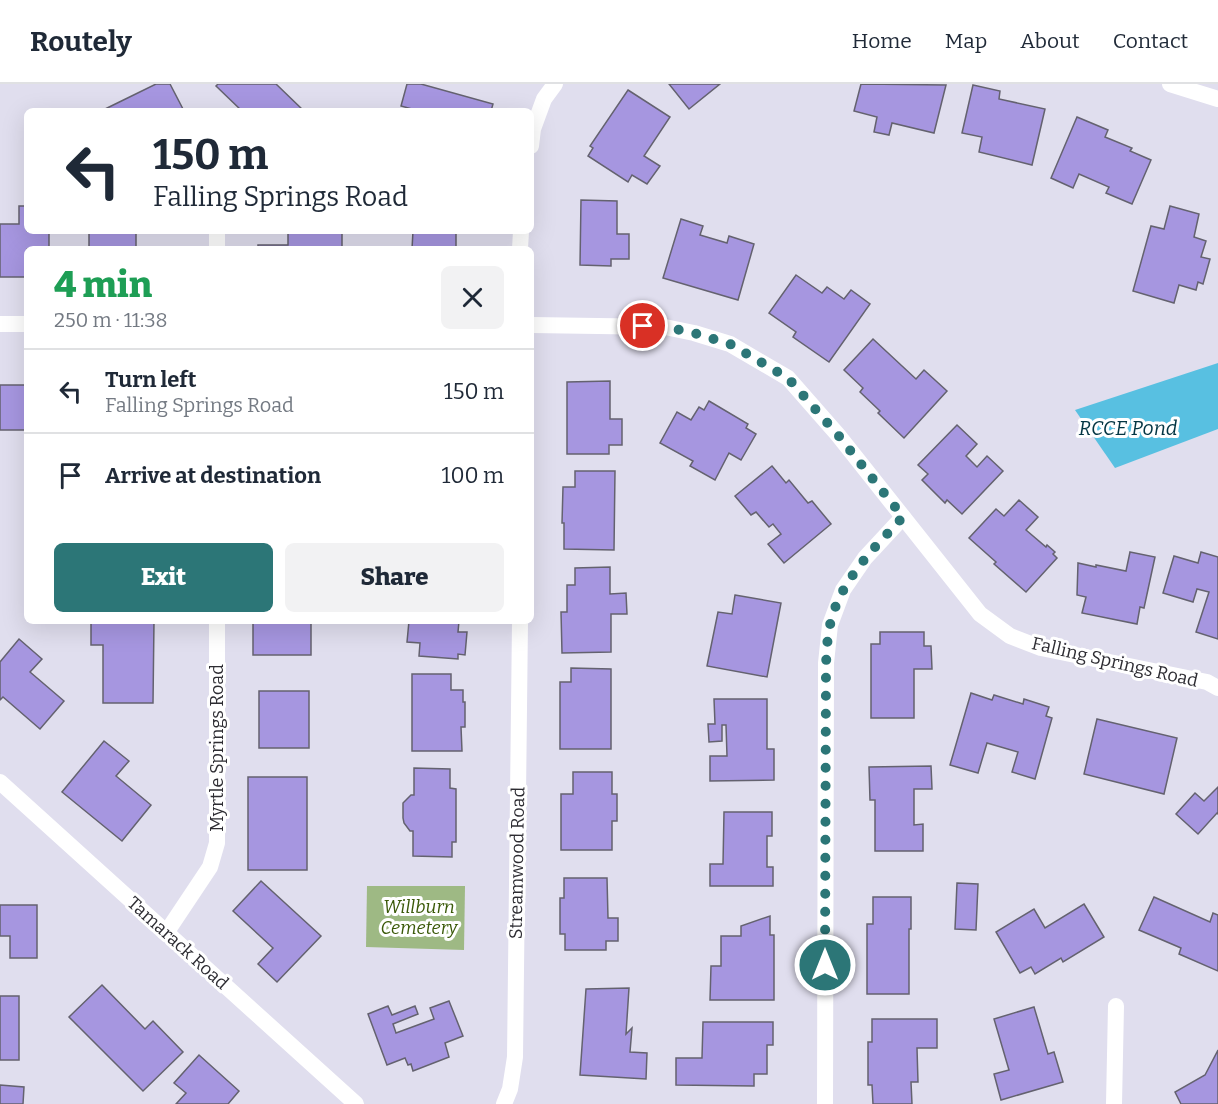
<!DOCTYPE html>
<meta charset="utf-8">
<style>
body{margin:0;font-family:Bitter,serif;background:#f2f2f3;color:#1f2937;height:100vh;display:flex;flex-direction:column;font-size:22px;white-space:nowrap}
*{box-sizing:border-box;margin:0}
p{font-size:20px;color:#747a83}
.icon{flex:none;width:33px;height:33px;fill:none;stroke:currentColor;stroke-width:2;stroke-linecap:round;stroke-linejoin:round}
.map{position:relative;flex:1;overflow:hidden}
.panel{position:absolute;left:24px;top:162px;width:510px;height:378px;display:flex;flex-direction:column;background:#fff;border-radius:9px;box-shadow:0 6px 24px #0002}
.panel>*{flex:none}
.hud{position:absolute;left:24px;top:24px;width:510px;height:126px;border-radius:9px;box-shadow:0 6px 24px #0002;background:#fff;color:#1f2937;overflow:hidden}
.pin{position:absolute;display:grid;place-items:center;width:51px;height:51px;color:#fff;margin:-26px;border:3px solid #fff;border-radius:50%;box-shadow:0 2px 6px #0007}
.me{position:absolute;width:66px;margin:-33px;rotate:0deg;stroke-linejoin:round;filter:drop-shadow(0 0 4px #0008)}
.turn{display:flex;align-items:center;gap:21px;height:126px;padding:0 30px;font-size:27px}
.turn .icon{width:78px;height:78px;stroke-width:2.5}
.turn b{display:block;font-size:42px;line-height:51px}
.round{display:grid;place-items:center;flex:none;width:63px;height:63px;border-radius:9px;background:#f2f2f3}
.overview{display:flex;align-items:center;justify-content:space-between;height:102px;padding:0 30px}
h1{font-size:36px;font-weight:800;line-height:45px;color:#1e9e55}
.primary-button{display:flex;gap:12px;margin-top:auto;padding:12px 30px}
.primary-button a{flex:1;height:69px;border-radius:9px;background:#2c7677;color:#fff;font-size:24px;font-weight:800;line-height:69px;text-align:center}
.primary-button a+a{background:#f2f2f3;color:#1f2937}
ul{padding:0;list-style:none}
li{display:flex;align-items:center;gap:18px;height:84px;padding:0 30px;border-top:2px solid #e0e1e3}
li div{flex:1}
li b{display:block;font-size:22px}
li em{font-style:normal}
header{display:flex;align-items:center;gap:36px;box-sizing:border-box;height:84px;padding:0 30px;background:#fff;border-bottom:2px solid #e0e1e3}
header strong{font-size:28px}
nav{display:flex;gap:33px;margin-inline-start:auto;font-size:21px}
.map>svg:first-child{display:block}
.green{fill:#9eb984}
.water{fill:#58c0e1}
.building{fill:#a696e0;stroke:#64626f;stroke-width:1.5}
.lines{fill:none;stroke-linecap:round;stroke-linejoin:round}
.street{stroke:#fff;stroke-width:16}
.route{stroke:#2c7677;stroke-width:10;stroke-dasharray:0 18}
.labels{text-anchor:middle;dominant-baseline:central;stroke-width:6;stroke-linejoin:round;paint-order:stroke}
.street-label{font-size:18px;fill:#2d2c32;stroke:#fff}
.park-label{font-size:18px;font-style:italic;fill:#3a5908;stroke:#fff}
.water-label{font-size:20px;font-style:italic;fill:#033543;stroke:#fff}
</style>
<header>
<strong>Routely</strong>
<nav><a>Home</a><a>Map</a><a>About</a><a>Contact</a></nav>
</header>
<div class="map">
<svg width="1218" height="1020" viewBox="0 0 1218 1020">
<rect width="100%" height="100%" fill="#e0deee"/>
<!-- green -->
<path class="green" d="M367 802H465L464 866 366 863Z"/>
<!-- water -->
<path class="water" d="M1218 279V345L1115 384 1075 326Z"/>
<!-- building -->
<g class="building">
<path d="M156 0H170L184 27H101Z"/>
<path d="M218 0H276L304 27H242L216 2Z"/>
<path d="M407 0H421L493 20 491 27H419L401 22Z"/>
<path d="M669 0H720L689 25Z"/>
<path d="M861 0 946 1 934 49 892 39 889 51 874 48 877 33 854 27Z"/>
<path d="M973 1 1000 7 999 15 1045 25 1032 81 979 68 982 53 962 49Z"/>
<path d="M628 6 670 33 644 72 660 82 647 100 632 91 628 98 588 72 593 64 590 62Z"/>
<path d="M1077 33 1108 46 1105 53 1132 64 1130 67 1151 76 1132 120 1106 109 1109 103 1079 90 1073 104 1051 94Z"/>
<path d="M581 116 617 117V150H629V175H611V182L580 181Z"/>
<path d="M19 122H27V147H49V165H27V193H0V140H19Z"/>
<path d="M1170 122 1199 130 1194 153 1206 157 1201 173 1210 175 1203 200 1198 198 1196 206 1179 201 1174 219 1133 207 1151 142 1164 145Z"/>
<path d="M681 135 703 142 700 151 727 159 729 152 754 160 738 216 663 194Z"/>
<rect x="89" y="147" width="47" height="18"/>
<path d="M288 147H342V165H258V161H288Z"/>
<path d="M413 147H456V165H412Z"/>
<path d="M796 191 822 209 827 203 844 215 851 206 870 220 829 278 793 253 796 248 769 229Z"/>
<path d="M873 255 916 295 924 286 947 307 904 354 878 329 880 327 860 308 863 304 844 286Z"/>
<path d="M610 297V335H622V361H609V370H567V298Z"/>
<rect x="0" y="301" width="27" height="45"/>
<path d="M709 317 748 340 746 344 756 350 741 376 729 369 715 396 690 382 693 377 660 359 677 328 691 336 699 323 704 326Z"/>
<path d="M957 341 977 360 966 372 977 383 987 372 1003 387 962 430 947 416 945 419 922 396 928 390 918 381Z"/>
<path d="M772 382 786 399 789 396 808 419 812 417 831 440 784 479 768 460 781 450 773 440 769 443 756 428 751 431 735 412Z"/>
<path d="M575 387H615L614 466 564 465V439H562L563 403H575Z"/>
<path d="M1019 416 1038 433 1026 446 1046 463 1047 461 1055 468 1053 470 1057 474 1026 508 994 480 996 478 969 454 996 425 1004 432Z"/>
<path d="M1130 468 1155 473 1144 524 1140 523 1137 540 1082 529 1086 513 1077 511 1078 479 1096 483V481L1126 487Z"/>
<path d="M1201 468 1218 473V555L1196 548 1209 508 1197 505 1193 518 1163 509 1174 472 1198 479Z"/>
<path d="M610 483V510L626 509 627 530H611V568L562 569 561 528H567V501H575V484Z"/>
<path d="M735 511 781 519 767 593 707 582 718 528 732 530Z"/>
<path d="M91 537H154L153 619H103V561H91Z"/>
<rect x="253" y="537" width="58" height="34"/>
<path d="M409 537H459L458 548H467L465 571 458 570V575L419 572 420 559 407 558Z"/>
<path d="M880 548H924V562H931L932 585H914V634H871V560H880Z"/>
<path d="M19 555 42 575 30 588 64 617 40 645 3 613 0 616V578Z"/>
<path d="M571 584 611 585V665H560V598H571Z"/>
<path d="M412 590H451V606H463V618H465V643H461L462 667H412Z"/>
<rect x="259" y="607" width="50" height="57"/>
<path d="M971 609 992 616 994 611 1023 620 1024 615 1049 623 1046 632 1052 634 1035 695 1012 688 1018 668 987 659 978 689 950 681Z"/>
<path d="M714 615H767V665H774V696L710 697V672H727L726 641H722V657L709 658 708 640H715Z"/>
<path d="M1097 635 1177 654 1164 710 1084 690Z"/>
<path d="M104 657 129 677 116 692 151 721 122 757 62 708Z"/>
<path d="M931 682 932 705H914V741L923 740V767H875V716H870L869 683Z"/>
<path d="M414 684 450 685V704L456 705V758H452V773L413 772V747H410L404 739 403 734V719L411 711H414Z"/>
<path d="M573 688H612V710H617V737H612V766H561V710H573Z"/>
<rect x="248" y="693" width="59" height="93"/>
<path d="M1218 703V730L1217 729 1198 750 1176 730 1195 709 1204 717Z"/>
<path d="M724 728H772V752H767V783H773V802H710V780H723Z"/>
<path d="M564 794H607L608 834H618V857H606V866H565V850H560V814H564Z"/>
<path d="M261 797 321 852 277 898 258 880 273 864 233 827Z"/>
<path d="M957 799 978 800 976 846 955 845Z"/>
<path d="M873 813H911V845H909V910H867V840H873Z"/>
<path d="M1154 813 1210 838 1213 829 1218 831V887L1179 870 1181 864 1139 846Z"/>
<path d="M1084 820 1104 853 1063 878 1061 874 1035 890 1031 883 1020 889 996 848 1034 825 1045 844Z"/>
<path d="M0 821H37V874H10V852H0Z"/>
<path d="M770 832V851H774V916H710L711 882H721V852H741V842Z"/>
<path d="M102 901 145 945 153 937 183 968 143 1007 69 933Z"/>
<path d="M629 904 626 950 632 944 630 968 647 969 646 995 580 991 586 905Z"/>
<rect x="0" y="912" width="19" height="64"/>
<path d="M449 917 463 952 445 959 449 973 413 987 411 980 408 981 405 974 387 981 368 930 388 922 392 931 415 922 418 930 393 940 396 949 434 935 430 924Z"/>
<path d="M1034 923 1048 970 1054 968 1063 998 1001 1016 994 990 1009 986 994 935Z"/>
<path d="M872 935H937V964H917L918 998H911L912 1020H873L872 1001H868V958H872Z"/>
<path d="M703 938H773V961H767V990H754V1002L676 1001V974H702Z"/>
<path d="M1218 966V1020H1181L1175 1008 1205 991Z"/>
<path d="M199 971 239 1007 228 1020H176L186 1009 174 999Z"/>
<path d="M0 1001 24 1003 23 1020H0Z"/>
</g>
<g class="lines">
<!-- street -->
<g class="street">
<path d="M1170 0 1218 15"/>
<path d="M531 62 533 45 544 15 555 0"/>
<path d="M217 147V165"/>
<path d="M520 165 521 147"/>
<path d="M0 240H27"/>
<path d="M531 241 665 243 694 249 730 260 788 294 838 351 980 530 1010 552 1041 564 1207 598 1218 604"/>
<path d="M0 698 356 1020"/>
<path d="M166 849 210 783 217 759V537"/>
<path d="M504 1020 510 1005 515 973 520 537"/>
<path d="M825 1020 826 579 830 541 843 506 865 474 903 433"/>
<path d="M1114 1020 1116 922"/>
</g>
</g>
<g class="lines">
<!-- route -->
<path class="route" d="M643 242 665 243 694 249 730 260 788 294 838 351 903 433C874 464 839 498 830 541 827 553 827 567 826 579L825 881"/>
</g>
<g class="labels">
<!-- street labels -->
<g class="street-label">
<text transform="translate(1115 578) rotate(13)">Falling Springs Road</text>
<text transform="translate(217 664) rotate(-90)">Myrtle Springs Road</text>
<text transform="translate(517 779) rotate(-89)">Streamwood Road</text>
<text transform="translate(178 859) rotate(42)">Tamarack Road</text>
</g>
<!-- park labels -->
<g class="park-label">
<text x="419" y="823">Willburn<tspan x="419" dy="21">Cemetery</tspan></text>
</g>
<!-- water labels -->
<g class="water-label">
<text x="1128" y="344">RCCE Pond</text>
</g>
</g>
</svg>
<div class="pin" style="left:643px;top:242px;background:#d93025"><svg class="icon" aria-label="arrive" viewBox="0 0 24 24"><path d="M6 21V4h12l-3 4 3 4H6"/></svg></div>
<svg class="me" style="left:825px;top:881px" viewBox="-20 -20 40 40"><circle r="17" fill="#2c7677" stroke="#fff" stroke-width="3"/><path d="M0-11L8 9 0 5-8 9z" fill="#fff"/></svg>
<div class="hud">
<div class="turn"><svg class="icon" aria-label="left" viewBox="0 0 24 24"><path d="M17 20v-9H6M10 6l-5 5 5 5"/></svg><div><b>150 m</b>Falling Springs Road</div></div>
</div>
<section class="panel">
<div class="overview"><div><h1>4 min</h1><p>250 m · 11:38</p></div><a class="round"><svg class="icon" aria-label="close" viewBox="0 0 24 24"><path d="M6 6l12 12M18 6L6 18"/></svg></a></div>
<ul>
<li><svg class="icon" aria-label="left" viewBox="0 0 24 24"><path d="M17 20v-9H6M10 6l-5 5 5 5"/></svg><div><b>Turn left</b><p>Falling Springs Road</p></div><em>150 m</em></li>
<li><svg class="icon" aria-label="arrive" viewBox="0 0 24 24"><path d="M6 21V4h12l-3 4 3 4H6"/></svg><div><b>Arrive at destination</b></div><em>100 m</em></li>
</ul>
<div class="primary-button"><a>Exit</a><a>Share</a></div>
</section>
</div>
